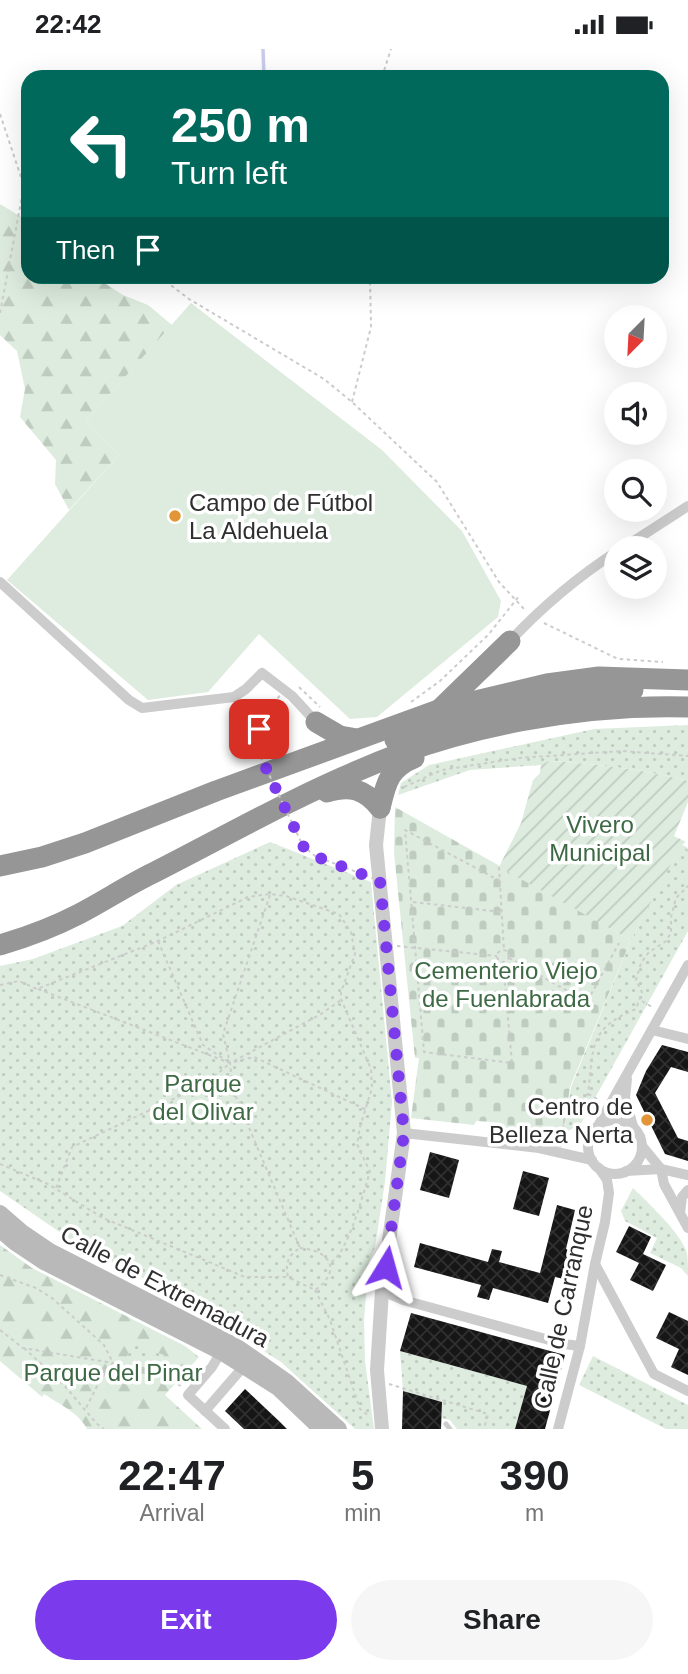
<!DOCTYPE html>
<meta charset="utf-8">
<style>
body{margin:0;font-family:Arial,sans-serif;background:#f6f6f6;color:#202124;height:100vh;display:flex;flex-direction:column;font-size:26px;white-space:nowrap}
*{box-sizing:border-box;margin:0}
p{font-size:23px;color:#757577}
.icon{flex:none;width:38px;height:38px;fill:none;stroke:currentColor;stroke-width:2;stroke-linecap:round;stroke-linejoin:round}
.map{position:relative;height:1380px;overflow:hidden}
.drawer{display:flex;flex-direction:column;background:#fff;flex:1}
.drawer>*{flex:none}
.hud{position:absolute;left:21px;top:21px;width:648px;height:214px;border-radius:21px;box-shadow:0 7px 28px #0002;background:#00695c;color:#fff;overflow:hidden}
.needle{width:46px;rotate:204deg}
.fabs{position:absolute;left:604px;top:256px;display:grid;gap:14px}
.fabs a{display:grid;place-items:center;width:63px;height:63px;border-radius:50%;background:#fff;box-shadow:0 7px 28px #0002;font-size:35px}
.pin{position:absolute;display:grid;place-items:center;width:60px;height:60px;color:#fff;margin:-30px;border-radius:14px;box-shadow:0 4px 10px #0006}
.me{position:absolute;width:77px;margin:-38px;rotate:8deg;stroke-linejoin:round;filter:drop-shadow(0 0 5px #0008)}
.turn{display:flex;align-items:center;gap:24px;height:147px;padding:0 35px;font-size:32px}
.turn .icon{width:91px;height:91px;stroke-width:2.5}
.turn b{display:block;font-size:49px;line-height:60px}
.then{display:flex;align-items:center;height:66px;padding:0 35px;background:#0003;gap:14px;font-size:26px}
.eta{display:flex;justify-content:space-evenly;align-items:center;height:119px;text-align:center}
.eta b{font-size:42px;font-weight:700;line-height:49px}
.action{display:flex;gap:14px;margin-top:auto;padding:14px 35px}
.action a{flex:1;height:80px;border-radius:42px;background:#7c3aed;color:#fff;font-size:28px;font-weight:700;line-height:80px;text-align:center}
.action a+a{background:#f6f6f6;color:#202124}
.status{display:flex;justify-content:space-between;align-items:center;height:49px;padding:0 35px;background:#fff;direction:ltr}
.status svg{height:19px;fill:currentColor}
.map>svg:first-child{display:block}
.forest{fill:url(#forest-firs)}
.cemetery{fill:url(#cemetery-stones)}
.park{fill:url(#park-dots)}
.garden{fill:url(#garden-furrows)}
.pitch{fill:#ddecde}
.lines{fill:none;stroke-linecap:round;stroke-linejoin:round}
.stream{stroke:#cacaeb;stroke-width:3.5}
.building{fill:url(#building-cross-hatch)}
.path{stroke:#ccc;stroke-width:2;stroke-dasharray:3.5 3.5;stroke-linecap:butt}
.service{stroke:#ccc;stroke-width:5}
.minor{stroke:#ccc;stroke-width:10}
.tertiary{stroke:#ccc;stroke-width:14}
.secondary{stroke:#b9b9b9;stroke-width:16}
.motorway{stroke:#969696;stroke-width:21}
.path-bridge{stroke:#ccc;stroke-width:2;stroke-dasharray:3.5 3.5;stroke-linecap:butt}
.route{stroke:#7c3aed;stroke-width:12;stroke-dasharray:0 21.6}
.poi-dot{fill:#e19536;stroke:#fff;stroke-width:2.5}
.labels{text-anchor:middle;dominant-baseline:central;stroke-width:7;stroke-linejoin:round;paint-order:stroke}
.poi-label{font-size:24px;fill:#2f2f2f;stroke:#fff;text-anchor:start}
.park-label{font-size:24px;fill:#3d6944;stroke:#fff}
.street-label{font-size:24px;fill:#2f2f2f;stroke:#fff}
</style>
<div class="status"><b>22:42</b><svg viewBox="0 0 49 12"><path d="M0 12V9h3v3zM5 12V6h3v6zM10 12V3h3v9zM15 12V0h3v12zM26 1h20v11H26zM47 4h2v5h-2z"/></svg></div>
<div class="map">
<svg width="688" height="1380" viewBox="0 0 688 1380">
<defs>
<pattern id="forest-firs" width="22" height="20" patternUnits="userSpaceOnUse" patternTransform="scale(1.75)"><rect width="22" height="20" fill="#ddecde"/><path d="M5 1l3.5 6h-7zM16 11l3.5 6h-7z" fill="#becbbf"/></pattern>
<pattern id="cemetery-stones" width="16" height="16" patternUnits="userSpaceOnUse" patternTransform="scale(1.75)"><rect width="16" height="16" fill="#ddecde"/><path d="M2 7V4a2 2 0 0 1 4 0v3zM10 15v-3a2 2 0 0 1 4 0v3z" fill="#becbbf"/></pattern>
<pattern id="park-dots" width="8" height="8" patternUnits="userSpaceOnUse" patternTransform="scale(1.75)"><rect width="8" height="8" fill="#ddecde"/><path d="M2 2h.1M6 6h.1" fill="none" stroke="#becbbf" stroke-width="1.8" stroke-linecap="round"/></pattern>
<pattern id="garden-furrows" width="10" height="10" patternUnits="userSpaceOnUse" patternTransform="scale(1.75)"><rect width="10" height="10" fill="#ddecde"/><path d="M-1 1l2-2M0 10L10 0M9 11l2-2" fill="none" stroke="#becbbf"/></pattern>
<pattern id="building-cross-hatch" width="8" height="8" patternUnits="userSpaceOnUse" patternTransform="scale(1.75)"><rect width="8" height="8" fill="#161616"/><path d="M0 0l8 8M0 8l8-8" fill="none" stroke="#303030"/></pattern>
</defs>
<rect width="100%" height="100%" fill="#fff"/>
<!-- forest -->
<g class="forest">
<path d="M0 155 28 172V228H95L123 246 148 256 172 276 86 372 119 406 69 461 55 435 56 411 20 368 25 340 17 302 0 286Z"/>
<path d="M0 1196 32 1219 185 1297 199 1308 165 1346 202 1380H87C79 1364 59 1355 44 1345L42 1348 0 1312Z"/>
</g>
<!-- cemetery -->
<path class="cemetery" d="M395 758 631 891 570 1038 561 1100 496 1080 494 1073 476 1072 474 1076 411 1069 419 1009H415L394 804Z"/>
<!-- park -->
<g class="park">
<path d="M688 676V732C642 720 597 715 550 712L541 716 470 721 398 746 401 734 429 716 594 680Z"/>
<path d="M270 793 371 833 392 1053 385 1133 375 1198 369 1213 364 1270 365 1312 374 1380H355L281 1313 173 1245 74 1193 0 1142V917L33 910 122 877 176 836Z"/>
<path d="M681 795 688 799V882L580 1076 564 1084 571 1038 631 891Z"/>
<path d="M633 1139C648 1154 681 1184 687 1204 688 1211 688 1220 688 1227L681 1219 650 1204 657 1189 625 1172 621 1162Z"/>
<path d="M132 1295 164 1306 158 1323 125 1312Z"/>
<path d="M400 1302 527 1337 515 1380H457L450 1371 442 1369V1353L403 1342Z"/>
<path d="M593 1307 688 1356V1380H666L579 1336Z"/>
</g>
<!-- garden -->
<path class="garden" d="M549 712C597 715 642 720 688 732V753L674 787 686 793 681 796 631 891 499 818 521 774 533 731 540 724 541 716Z"/>
<!-- pitch -->
<path class="pitch" d="M191 254 382 401 462 482 501 552 498 568 377 668 350 670 259 585 208 643 148 651 7 531 119 406 86 372Z"/>
<g class="lines">
<!-- stream -->
<path class="stream" d="M263 0 264 28"/>
</g>
<!-- building -->
<g class="building">
<path d="M662 996 688 1003V1023L671 1018 655 1044 678 1089 688 1092V1112L665 1105 636 1046 646 1022Z"/>
<path d="M430 1103 459 1111 449 1149 420 1141Z"/>
<path d="M523 1122 549 1129 539 1167 513 1160Z"/>
<path d="M557 1156 575 1161 566 1200 571 1202 564 1230 555 1228 548 1254 493 1239 489 1251 477 1248 481 1236 414 1218 420 1194 488 1213 492 1200 502 1202 499 1213 540 1224Z"/>
<path d="M629 1177 651 1188 643 1205 666 1216 653 1242 630 1231 639 1214 616 1203Z"/>
<path d="M669 1263 688 1272V1282L684 1290 688 1282V1326L671 1318 679 1300 656 1289Z"/>
<path d="M411 1264 565 1306 545 1380H515L527 1337 400 1302Z"/>
<path d="M245 1340 279 1372 287 1380H244L225 1362Z"/>
<path d="M403 1342 442 1353 441 1380H402Z"/>
</g>
<g class="lines">
<!-- path -->
<g class="path">
<path d="M382 28 391 0"/>
<path d="M0 65 24 137 28 138"/>
<path d="M160 228 189 250 324 330 352 353 437 433 499 533 525 561"/>
<path d="M0 264 24 137"/>
<path d="M352 353 371 278 370 228"/>
<path d="M544 574 618 610 663 613"/>
<path d="M299 638 320 658"/>
<path d="M411 653 440 632 489 585 519 547"/>
<path d="M404 738 442 721 519 709 622 702 688 707"/>
<path d="M685 800 688 802"/>
<path d="M499 818 504 901"/>
<path d="M500 832 405 781 424 1003 512 1014 503 914"/>
<path d="M270 846 223 985 230 1014 233 1041 300 1199"/>
<path d="M413 853 501 863"/>
<path d="M158 892 203 996 227 1012"/>
<path d="M397 897 497 907"/>
<circle cx="503" cy="907" r="6"/>
<path d="M509 909 587 953 619 894"/>
<path d="M0 936 19 932 37 940 158 892 248 848 270 845 286 847 339 865 351 883 355 905 341 943V950L371 1020 372 1039 360 1078 357 1095 370 1123C363 1144 349 1203 330 1214"/>
<path d="M38 940 230 1014 254 1008 367 1061"/>
<path d="M642 952 652 958"/>
<path d="M234 1012 321 965 341 951"/>
<path d="M588 1045 599 1051"/>
<path d="M561 1094 565 1068 588 1045C594 999 587 980 636 960L642 943 636 931 641 914 649 903 665 893 671 884V868L676 849 688 837"/>
<path d="M0 1115 48 1135 103 1169 245 1228H288"/>
<path d="M56 1139 72 1098 205 1035 229 1015"/>
<path d="M300 1199C308 1200 320 1202 326 1209 337 1220 325 1235 315 1241L288 1228C285 1215 288 1206 300 1199Z"/>
<path d="M0 1226 36 1239 52 1249 104 1296 113 1314 99 1333 85 1361"/>
<path d="M315 1241 330 1271 360 1360 369 1367"/>
<path d="M0 1281 23 1299 113 1314 166 1328 181 1337"/>
<path d="M24 1299 64 1336 96 1374 104 1380"/>
<path d="M389 1335 488 1365 484 1380"/>
</g>
<!-- service -->
<path class="service" d="M446 1375 450 1380"/>
<!-- minor -->
<g class="minor">
<path d="M623 499 688 457"/>
<path d="M0 533 129 651 142 659 234 648 246 640 262 624 292 647 316 673"/>
<path d="M510 592C542 558 576 529 616 503"/>
<path d="M652 981 688 990"/>
<path d="M627 1030 625 1049 633 1077"/>
<circle cx="615" cy="1098" r="27"/>
<path d="M598 1077 688 916"/>
<path d="M404 1084 539 1099 592 1111"/>
<path d="M642 1097 661 1120 664 1135 688 1179"/>
<path d="M626 1122 661 1120 688 1126"/>
<path d="M680 1164 682 1148 688 1141"/>
<path d="M595 1215 654 1325 688 1342"/>
<path d="M382 1242 403 1251 564 1295 580 1297"/>
<path d="M221 1303 212 1318 188 1346 225 1380"/>
<path d="M205 1362 244 1317"/>
<path d="M558 1380 580 1297 595 1215 605 1173 609 1144 607 1131 599 1119"/>
</g>
<!-- tertiary -->
<path class="tertiary" d="M380 759 376 796 404 1084 382 1242 377 1321 382 1380"/>
<!-- secondary -->
<g class="secondary">
<path d="M0 1164 22 1183 50 1202 236 1297 286 1332 339 1380"/>
<path d="M0 1181 14 1193 44 1213 221 1303 278 1339 321 1380"/>
</g>
<!-- motorway -->
<g class="motorway">
<path d="M441 659 510 592"/>
<path d="M316 673 340 687 357 690"/>
<path d="M395 691C473 663 551 648 633 641"/>
<path d="M327 743C350 736 365 740 380 759"/>
<path d="M380 759C386 734 389 719 414 709"/>
<path d="M0 817 42 808 85 794 216 742 438 661 547 635 599 628 688 631"/>
<path d="M0 896C27 888 54 878 79 865 104 852 128 836 153 824 222 789 290 750 362 720 460 677 581 655 688 658"/>
</g>
<!-- path-bridge -->
<path class="path-bridge" d="M285 642 268 658 254 694 303 797 315 807 380 832"/>
</g>
<g class="lines">
<!-- route -->
<path class="route" d="M259 680 254 694 303 797 315 807 380 832 404 1084 386 1218"/>
</g>
<!-- markers -->
<g class="poi-dot">
<circle cx="175" cy="467" r="7"/>
<circle cx="647" cy="1071" r="7"/>
</g>
<g class="labels">
<!-- poi labels -->
<g class="poi-label">
<text x="189" y="453">Campo de Fútbol<tspan x="189" dy="28">La Aldehuela</tspan></text>
<text x="633" y="1057" text-anchor="end">Centro de<tspan x="633" dy="28">Belleza Nerta</tspan></text>
</g>
<!-- park labels -->
<g class="park-label">
<text x="600" y="775">Vivero<tspan x="600" dy="28">Municipal</tspan></text>
<text x="506" y="921">Cementerio Viejo<tspan x="506" dy="28">de Fuenlabrada</tspan></text>
<text x="203" y="1034">Parque<tspan x="203" dy="28">del Olivar</tspan></text>
<text x="113" y="1323">Parque del Pinar</text>
</g>
<!-- street labels -->
<g class="street-label">
<text transform="translate(165 1237) rotate(28)">Calle de Extremadura</text>
<text transform="translate(563 1258) rotate(-78)">Calle de Carranque</text>
</g>
</g>
</svg>
<div class="fabs">
<a><svg class="needle" viewBox="-14 -14 28 28"><path d="M0-13l5 13h-10z" fill="#e53935"/><path d="M0 13l5-13h-10z" fill="#757577"/></svg></a>
<a><svg class="icon" aria-label="sound" viewBox="0 0 24 24"><path d="M4 9h4l5-4v14l-5-4H4zM17 9q2 3 0 6"/></svg></a>
<a><svg class="icon" aria-label="search" viewBox="0 0 24 24"><circle cx="10" cy="10" r="6"/><path d="M15 15l6 6"/></svg></a>
<a><svg class="icon" aria-label="layers" viewBox="0 0 24 24"><path d="M12 4l9 5-9 5-9-5zM3 14l9 5 9-5"/></svg></a>
</div>
<div class="pin" style="left:259px;top:680px;background:#d93025"><svg class="icon" aria-label="arrive" viewBox="0 0 24 24"><path d="M6 21V4h12l-3 4 3 4H6"/></svg></div>
<svg class="me" style="left:386px;top:1218px" viewBox="-20 -20 40 40"><path d="M0-17L14 15 0 8-14 15z" fill="#7c3aed" stroke="#fff" stroke-width="4"/></svg>
<div class="hud">
<div class="turn"><svg class="icon" aria-label="left" viewBox="0 0 24 24"><path d="M17 20v-9H6M10 6l-5 5 5 5"/></svg><div><b>250 m</b>Turn left</div></div>
<div class="then">Then<svg class="icon" aria-label="arrive" viewBox="0 0 24 24"><path d="M6 21V4h12l-3 4 3 4H6"/></svg></div>
</div>
</div>
<section class="drawer">
<div class="eta">
<div><b>22:47</b><p>Arrival</p></div>
<div><b>5</b><p>min</p></div>
<div><b>390</b><p>m</p></div>
</div>
<div class="action"><a>Exit</a><a>Share</a></div>
</section>
